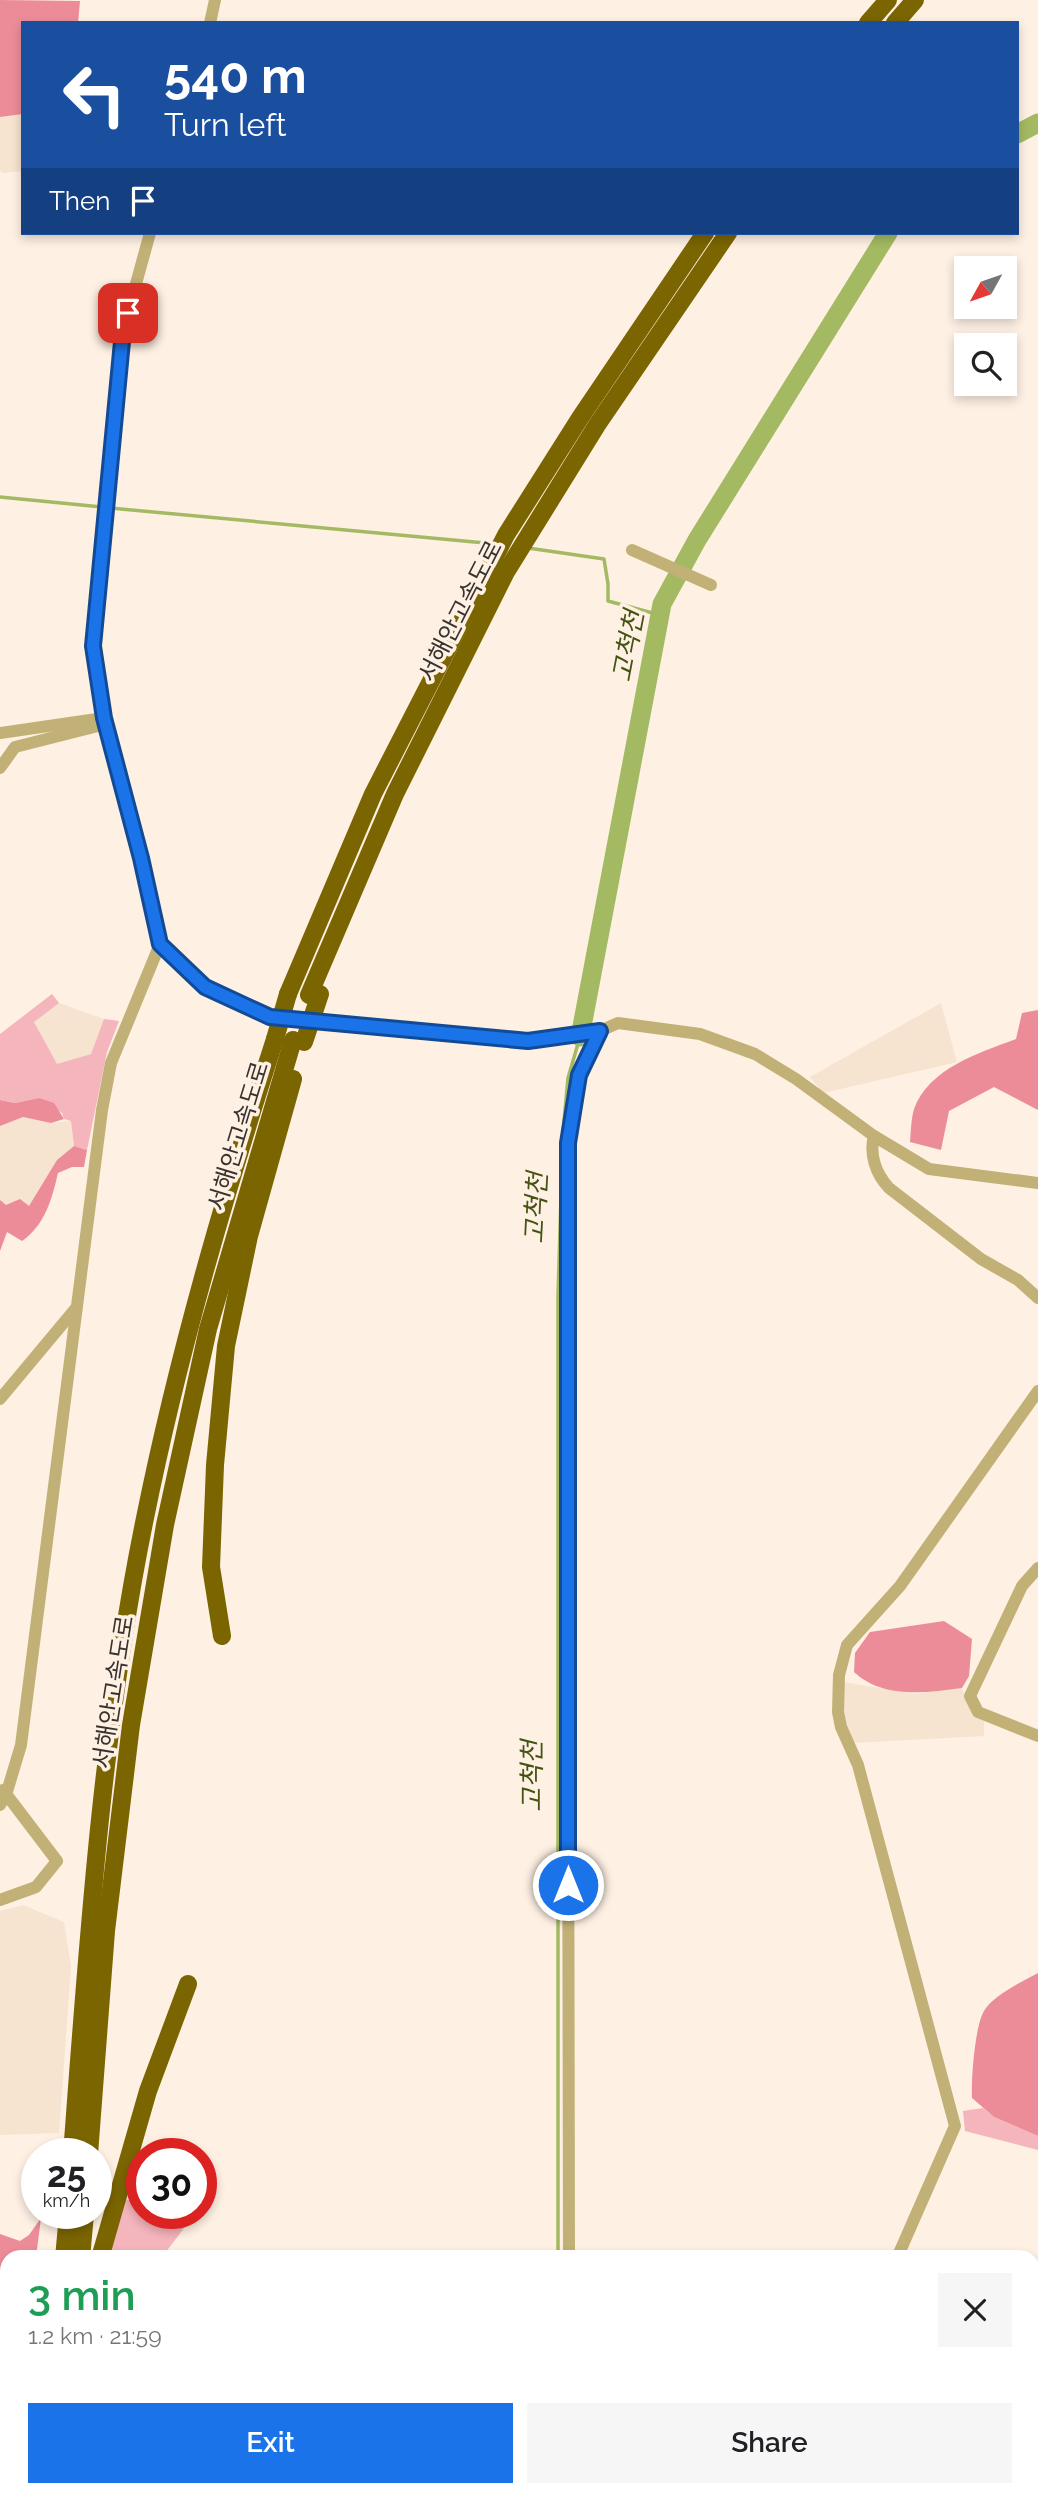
<!DOCTYPE html>
<meta charset="utf-8">
<style>
body{margin:0;font-family:Raleway,"Noto Sans KR",sans-serif;background:#f6f6f6;color:#202124;height:100vh;display:flex;flex-direction:column;font-size:26px;white-space:nowrap}
*{box-sizing:border-box;margin:0}
p{font-size:23px;color:#757577}
.icon{flex:none;width:38px;height:38px;fill:none;stroke:currentColor;stroke-width:2;stroke-linecap:round;stroke-linejoin:round}
.map{position:relative;flex:1;overflow:hidden}
.details{position:absolute;left:0px;top:2250px;width:1040px;height:247px;display:flex;flex-direction:column;background:#fff;border-radius:21px 21px 0 0;box-shadow:0 4px 10px #0003}
.details>*{flex:none}
.top-card{position:absolute;left:21px;top:21px;width:998px;height:214px;border-radius:0px;box-shadow:0 4px 10px #0003;background:#1a4fa0;color:#fff;overflow:hidden}
.needle{width:46px;rotate:230deg}
.controls{position:absolute;left:954px;top:256px;display:grid;gap:14px}
.controls a{display:grid;place-items:center;width:63px;height:63px;border-radius:0px;background:#fff;box-shadow:0 4px 10px #0003;font-size:35px}
.speed{position:absolute;left:21px;top:2138px;display:flex;gap:14px;font-size:35px;font-weight:700;text-align:center}
.speed>*{display:grid;place-content:center;width:91px;height:91px;border-radius:50%;background:#fff;box-shadow:0 4px 10px #0003;line-height:1}
.speed small{font-size:18px;font-weight:400}
.speed .limit{border:10px solid #d22;background:#fff;color:#111}
.pin{position:absolute;display:grid;place-items:center;width:60px;height:60px;color:#fff;margin:-30px;border-radius:14px;box-shadow:0 4px 10px #0006}
.me{position:absolute;width:77px;margin:-38px;rotate:0deg;stroke-linejoin:round;filter:drop-shadow(0 0 5px #0008)}
.turn{display:flex;align-items:center;gap:24px;height:147px;padding:0 28px;font-size:32px}
.turn .icon{width:91px;height:91px;stroke-width:2.5}
.turn b{display:block;font-size:49px;line-height:60px}
.then{display:flex;align-items:center;height:66px;padding:0 28px;background:#0003;gap:14px;font-size:26px}
.round{display:grid;place-items:center;flex:none;width:74px;height:74px;border-radius:0px;background:#f6f6f6}
.headline{display:flex;align-items:center;justify-content:space-between;height:119px;padding:0 28px}
h1{font-size:42px;font-weight:600;line-height:52px;color:#1e9e55}
.primary-button{display:flex;gap:14px;margin-top:auto;padding:14px 28px}
.primary-button a{flex:1;height:80px;border-radius:0px;background:#1a73e8;color:#fff;font-size:28px;font-weight:600;line-height:80px;text-align:center}
.primary-button a+a{background:#f6f6f6;color:#202124}
.map>svg:first-child{display:block}
.built{fill:#f6e3d0}
.green{fill:#f5b5bc}
.forest{fill:#ec8c99}
.lines{fill:none;stroke-linecap:round;stroke-linejoin:round}
.stream{stroke:#a3ba62;stroke-width:3.5}
.river{stroke:#a3ba62;stroke-width:19}
.minor{stroke:#c2b176;stroke-width:12}
.highway{stroke:#7b6500;stroke-width:18}
.highway-bridge{stroke:#7b6500;stroke-width:18}
.route-casing{stroke:#114b97;stroke-width:18}
.route{stroke:#1a73e8;stroke-width:12}
.labels{text-anchor:middle;dominant-baseline:central;stroke-width:7;stroke-linejoin:round;paint-order:stroke}
.street-label{font-size:24px;fill:#38332e;stroke:#fef0e3}
.water-label{font-size:26px;font-style:italic;fill:#445212;stroke:#fef0e3}
</style>
<div class="map">
<svg width="1038" height="2497" viewBox="0 0 1038 2497">
<rect width="100%" height="100%" fill="#fef0e3"/>
<!-- built -->
<g class="built">
<path d="M23 114V171L3 173 0 171V117Z"/>
<path d="M59 1003 104 1019 91 1054 56 1065 34 1021Z"/>
<path d="M941 1003 957 1062 823 1093 810 1077Z"/>
<path d="M23 1117 51 1123 71 1121 74 1146 57 1160 29 1207 6 1206 0 1200V1126Z"/>
<path d="M843 1682 915 1694 962 1688 969 1706 984 1721V1736L852 1743 842 1716Z"/>
<path d="M23 1905 64 1922 71 1966 59 2133 0 2135V1911Z"/>
</g>
<!-- green -->
<g class="green">
<path d="M52 994 59 1003 34 1022 57 1064 91 1054 104 1019 119 1021 107 1052 87 1150 74 1146 71 1121 64 1119 62 1113 39 1098 15 1103 0 1100V1034Z"/>
<path d="M983 2108 994 2117 1038 2136V2150L965 2131 963 2111Z"/>
<path d="M125 2199 142 2204V2214H175L191 2219 162 2257 106 2258Z"/>
</g>
<!-- forest -->
<g class="forest">
<path d="M0 0 80 1 78 23H23V114L0 117Z"/>
<path d="M1038 1010V1110L994 1087 949 1111 941 1150 910 1142C911 1132 911 1119 914 1109 929 1068 979 1053 1016 1039L1022 1013Z"/>
<path d="M39 1098 54 1103 64 1119 51 1123 23 1117 0 1126V1100L15 1103Z"/>
<path d="M74 1146 87 1150 84 1167H72L58 1173C52 1199 45 1225 22 1241L7 1232 0 1251V1200L6 1205 20 1199 29 1206 57 1160Z"/>
<path d="M944 1621 972 1639 969 1676 962 1688C925 1693 883 1699 854 1672L855 1653 870 1632Z"/>
<path d="M1038 1973V2136L994 2117 972 2098C971 2079 975 2026 984 2011 992 1996 1023 1981 1038 1973Z"/>
<path d="M41 2218 36 2257 7 2258V2393L0 2399V2234L20 2241 29 2235Z"/>
</g>
<g class="lines">
<!-- stream -->
<g class="stream">
<path d="M0 497 102 507"/>
<path d="M110 508 496 544"/>
<path d="M528 548 604 559 608 584V601L660 615"/>
<path d="M563 1132 568 1078 580 1037"/>
<path d="M558 2258V1296L561 1196"/>
<path d="M559 2490V2497"/>
</g>
<!-- river -->
<g class="river">
<path d="M1017 134 1038 123"/>
<path d="M580 1037 662 604 697 540 888 233"/>
</g>
<!-- minor -->
<g class="minor">
<path d="M210 23 215 0"/>
<path d="M632 550 711 585"/>
<path d="M0 733 97 719"/>
<path d="M0 768 15 747 106 724"/>
<path d="M160 944 205 987 270 1017 528 1041 600 1031 618 1023 700 1034 755 1054 796 1079 874 1136 929 1169 1038 1183"/>
<path d="M874 1136C869 1155 876 1174 889 1188L981 1259 1018 1280 1038 1298"/>
<path d="M0 1399 76 1308"/>
<path d="M1038 1568 1022 1586 970 1696 978 1712 1038 1736"/>
<path d="M0 1805 6 1795 21 1745 102 1110 111 1063 160 944 141 858 104 718 93 646 123 331 150 233"/>
<path d="M0 1900 36 1887 57 1861 3 1790"/>
<path d="M569 2258 567 1143 579 1075 600 1031"/>
<path d="M897 2258 955 2126 858 1765 841 1727 838 1712 839 1675 847 1645 900 1586 1038 1391"/>
<path d="M0 2449 7 2456"/>
<path d="M570 2497V2490"/>
<path d="M947 2497 956 2490"/>
</g>
<!-- highway -->
<g class="highway">
<path d="M868 23 888 0"/>
<path d="M895 23 915 0"/>
<path d="M288 994 373 794 506 535 580 418 705 233"/>
<path d="M309 995 395 794 506 572 597 425 728 233"/>
<path d="M222 1636 211 1567 215 1465 226 1346 249 1236 293 1079"/>
<path d="M72 2154C88 1942 102 1727 145 1518 178 1355 224 1197 275 1039"/>
<path d="M89 2154 106 1931 131 1725 165 1525 208 1329 293 1040"/>
<path d="M64 2258 68 2214"/>
<path d="M81 2258 85 2214"/>
<path d="M100 2258 148 2091 188 1984"/>
<path d="M62 2497 63 2490"/>
</g>
<!-- highway-bridge -->
<g class="highway-bridge">
<path d="M275 1039 288 994"/>
<path d="M304 1042 320 994"/>
<path d="M45 2497 46 2490"/>
</g>
</g>
<g class="lines">
<defs>
<path id="route" d="M128 313 123 331 93 646 104 718 141 858 160 944 205 987 270 1017 528 1041 600 1031 579 1075 568 1143V1885"/>
</defs>
<!-- route casing -->
<use href="#route" class="route-casing"/>
<!-- route -->
<use href="#route" class="route"/>
</g>
<g class="labels">
<!-- street labels -->
<g class="street-label">
<text transform="translate(460 611) rotate(-63)">서해안고속도로</text>
<text transform="translate(238 1136) rotate(-73)">서해안고속도로</text>
<text transform="translate(113 1692) rotate(-81)">서해안고속도로</text>
</g>
<!-- water labels -->
<g class="water-label">
<text transform="translate(628 646) rotate(-79)">고척천</text>
<text transform="translate(536 1208) rotate(-87)">고척천</text>
<text transform="translate(532 1776) rotate(-90)">고척천</text>
</g>
</g>
</svg>
<div class="controls">
<a><svg class="needle" viewBox="-14 -14 28 28"><path d="M0-13l5 13h-10z" fill="#e53935"/><path d="M0 13l5-13h-10z" fill="#757577"/></svg></a>
<a><svg class="icon" aria-label="search" viewBox="0 0 24 24"><circle cx="10" cy="10" r="6"/><path d="M15 15l6 6"/></svg></a>
</div>
<div class="speed"><div>25<small>km/h</small></div><div class="limit">30</div></div>
<div class="pin" style="left:128px;top:313px;background:#d93025"><svg class="icon" aria-label="arrive" viewBox="0 0 24 24"><path d="M6 21V4h12l-3 4 3 4H6"/></svg></div>
<svg class="me" style="left:568px;top:1885px" viewBox="-20 -20 40 40"><circle r="17" fill="#1a73e8" stroke="#fff" stroke-width="3"/><path d="M0-11L8 9 0 5-8 9z" fill="#fff"/></svg>
<div class="top-card">
<div class="turn"><svg class="icon" aria-label="left" viewBox="0 0 24 24"><path d="M17 20v-9H6M10 6l-5 5 5 5"/></svg><div><b>540 m</b>Turn left</div></div>
<div class="then">Then<svg class="icon" aria-label="arrive" viewBox="0 0 24 24"><path d="M6 21V4h12l-3 4 3 4H6"/></svg></div>
</div>
<section class="details">
<div class="headline"><div><h1>3 min</h1><p>1.2 km · 21:59</p></div><a class="round"><svg class="icon" aria-label="close" viewBox="0 0 24 24"><path d="M6 6l12 12M18 6L6 18"/></svg></a></div>
<div class="primary-button"><a>Exit</a><a>Share</a></div>
</section>
</div>
